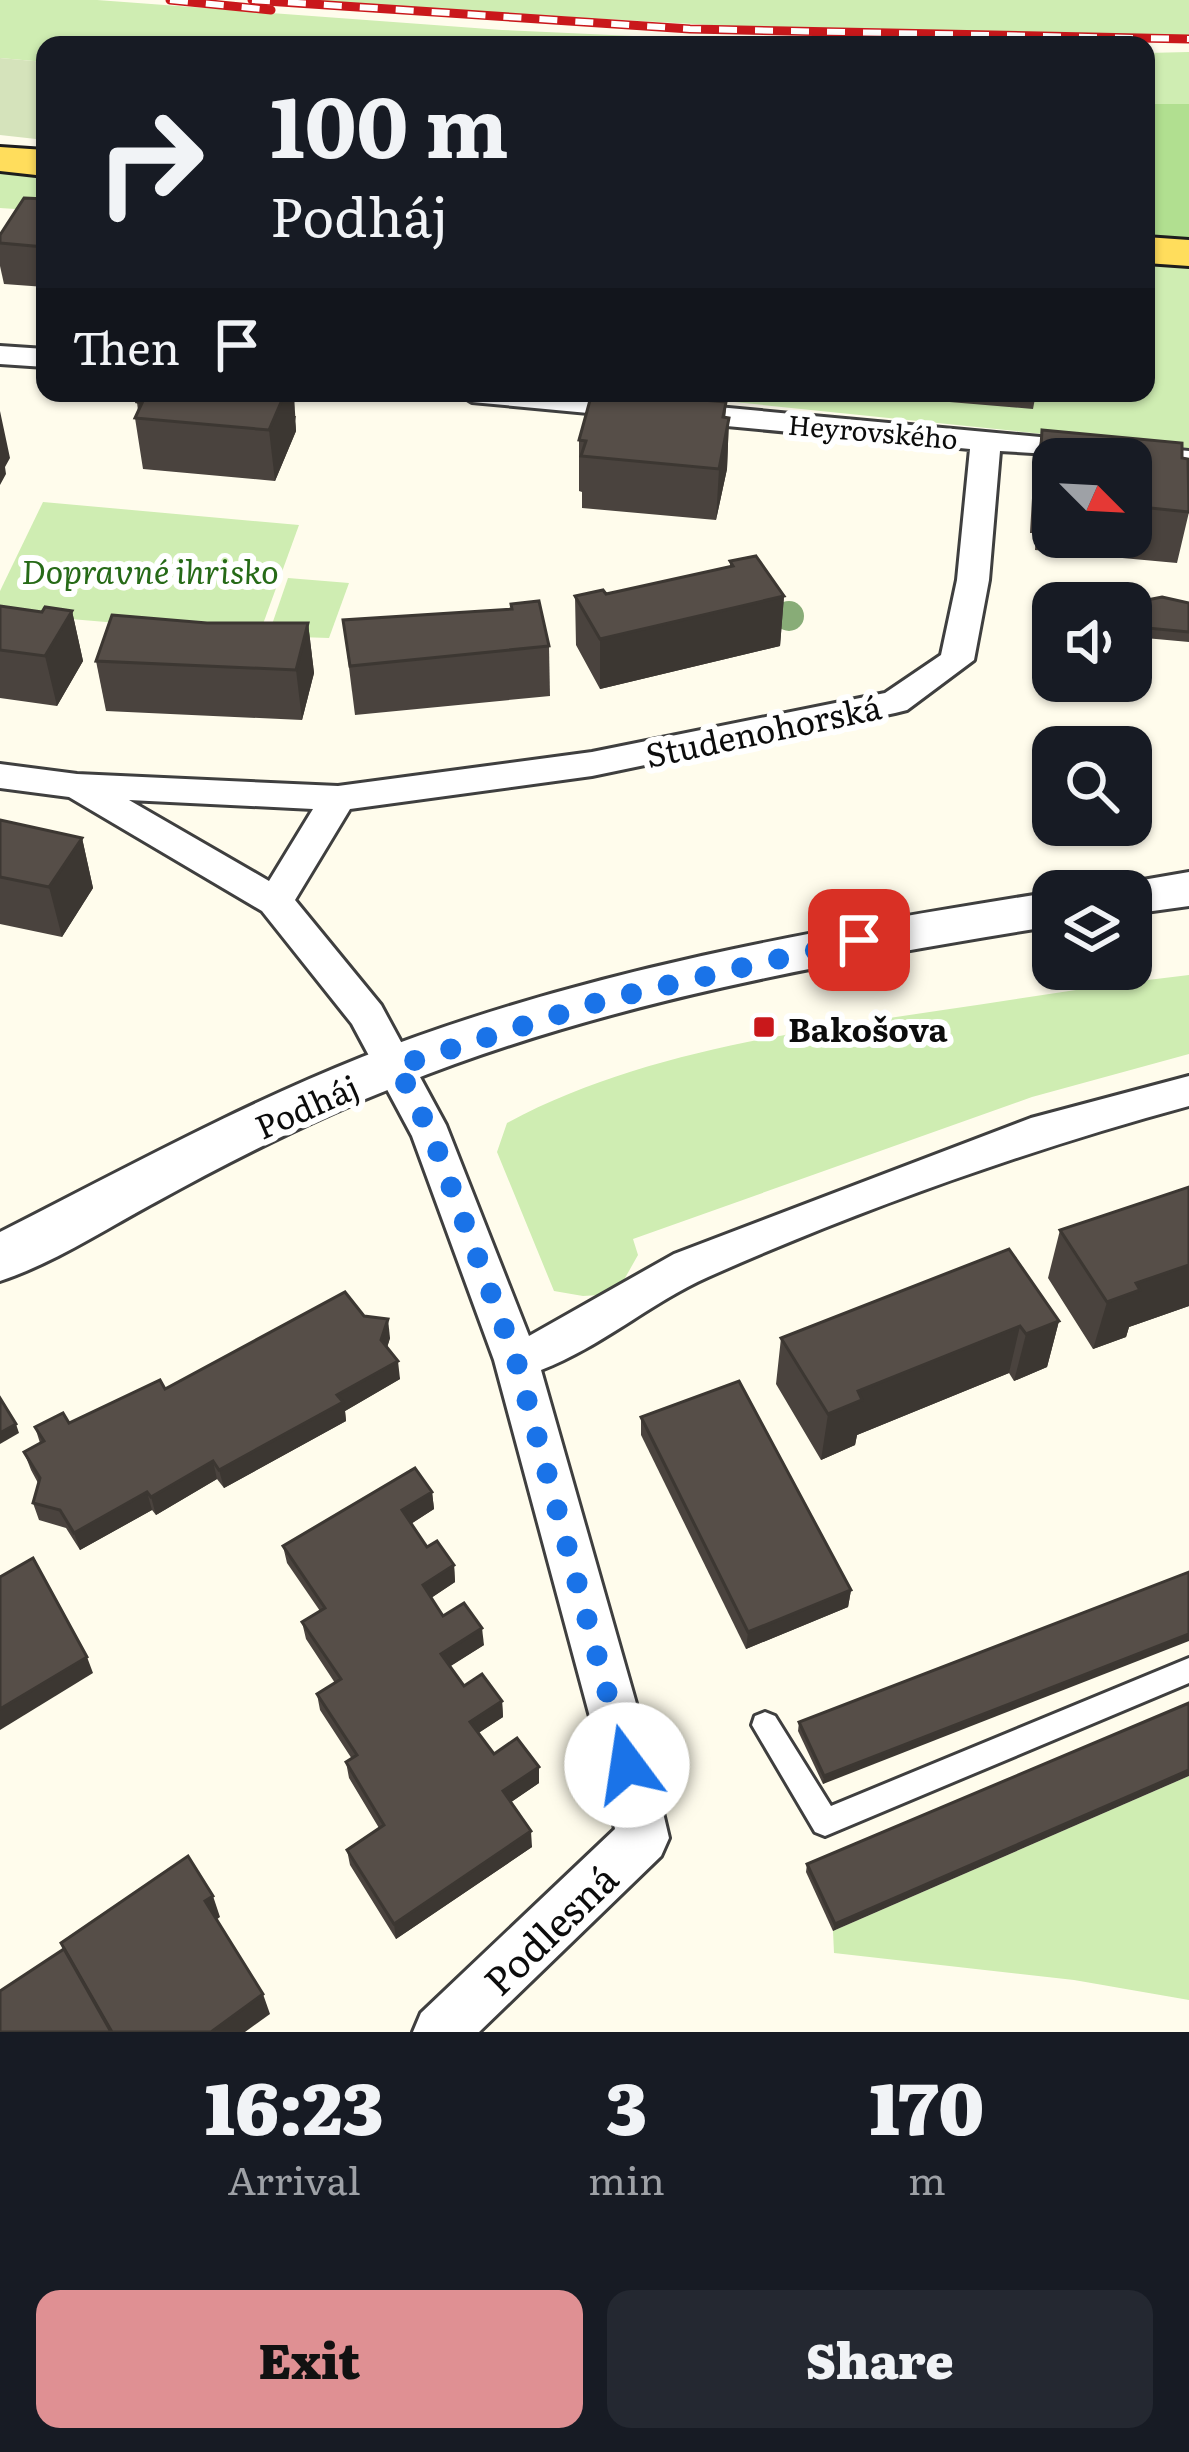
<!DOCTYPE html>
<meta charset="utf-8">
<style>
body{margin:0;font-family:Literata,serif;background:#242831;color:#f1f3f6;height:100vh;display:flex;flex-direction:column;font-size:45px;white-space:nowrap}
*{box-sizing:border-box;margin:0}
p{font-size:39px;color:#9ea1a6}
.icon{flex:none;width:66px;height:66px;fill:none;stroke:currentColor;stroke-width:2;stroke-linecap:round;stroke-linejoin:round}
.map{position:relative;height:2032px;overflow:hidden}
.panel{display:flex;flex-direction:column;background:#171b24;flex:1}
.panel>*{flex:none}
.banner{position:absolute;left:36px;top:36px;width:1119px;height:366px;border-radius:24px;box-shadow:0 3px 9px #0004;background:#171b24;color:#f1f3f6;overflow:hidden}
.needle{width:78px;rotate:114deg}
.controls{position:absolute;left:1032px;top:438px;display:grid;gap:24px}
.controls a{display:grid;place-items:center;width:120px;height:120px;border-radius:24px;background:#171b24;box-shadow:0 3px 9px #0004;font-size:60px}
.pin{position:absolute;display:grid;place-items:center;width:102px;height:102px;color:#fff;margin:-51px;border-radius:24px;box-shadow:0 6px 18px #0006}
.me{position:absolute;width:132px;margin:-66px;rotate:346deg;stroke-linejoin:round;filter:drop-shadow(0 0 9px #0008)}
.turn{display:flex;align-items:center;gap:42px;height:252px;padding:0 36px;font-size:54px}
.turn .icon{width:156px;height:156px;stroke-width:2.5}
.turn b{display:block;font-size:84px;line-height:102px}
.then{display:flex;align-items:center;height:114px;padding:0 36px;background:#0003;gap:24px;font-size:45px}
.eta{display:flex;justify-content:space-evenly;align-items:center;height:204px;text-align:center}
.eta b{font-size:72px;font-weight:800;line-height:84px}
.cta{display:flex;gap:24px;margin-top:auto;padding:24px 36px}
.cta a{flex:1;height:138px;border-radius:24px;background:#df9093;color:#111;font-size:48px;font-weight:800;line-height:138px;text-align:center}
.cta a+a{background:#242831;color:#f1f3f6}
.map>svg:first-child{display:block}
.green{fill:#cfedb2}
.forest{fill:#b1df90}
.cemetery{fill:#d5e3bb}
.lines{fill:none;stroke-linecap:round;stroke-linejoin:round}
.service-casing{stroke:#3f3f3f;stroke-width:6}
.minor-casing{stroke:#3f3f3f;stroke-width:6}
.tertiary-casing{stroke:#3f3f3f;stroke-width:6}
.primary-casing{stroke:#1d1d1d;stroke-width:6}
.service{fill:#fff;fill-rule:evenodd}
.minor{fill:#fff;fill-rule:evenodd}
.tertiary{fill:#fff;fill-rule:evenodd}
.primary{fill:#ffdd5c;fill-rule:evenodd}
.rail-casing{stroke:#c9181b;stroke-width:9}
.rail{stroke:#fff;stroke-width:6;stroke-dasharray:18;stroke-linecap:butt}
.tree{fill:#88ac77}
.wall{fill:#4a433e;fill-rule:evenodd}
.shaded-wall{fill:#3c3732}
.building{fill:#564e48;stroke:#3c3732;stroke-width:3}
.route{stroke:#1a73e8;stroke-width:21;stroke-dasharray:0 37.8}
.poi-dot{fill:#c9181b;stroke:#fff;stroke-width:4.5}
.labels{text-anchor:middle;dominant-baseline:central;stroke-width:12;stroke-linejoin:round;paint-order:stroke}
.far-street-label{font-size:27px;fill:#0c0c0c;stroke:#fff}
.park-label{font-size:33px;font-style:italic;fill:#266a17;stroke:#fff}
.street-label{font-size:33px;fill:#0c0c0c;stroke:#fff}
.poi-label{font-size:33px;font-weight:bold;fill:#0c0c0c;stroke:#fff;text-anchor:start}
.near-street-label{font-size:39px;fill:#0c0c0c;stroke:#fff}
</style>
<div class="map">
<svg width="1189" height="2032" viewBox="0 0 1189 2032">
<rect width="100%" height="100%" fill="#fffcec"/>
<!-- green -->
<g class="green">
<path d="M0 0H97L502 30 830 45H45V62L0 58Z"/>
<path d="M267 0H1189V38L852 33Z"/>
<path d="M1189 52V104H1146V53Z"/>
<path d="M0 159 45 163V211L0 208Z"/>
<path d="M1146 250 1189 253V449L647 393H1146Z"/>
<path d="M43 502 299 525 259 635 0 613V591Z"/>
<path d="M288 578 349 583 329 638 268 636Z"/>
<path d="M1189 975V1054L1032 1097 633 1239 638 1255 616 1294 583 1296 554 1291 497 1152 507 1123C639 1052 796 1032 943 1010 1025 998 1107 984 1189 975Z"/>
<path d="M1189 1776V2000L1074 1980 834 1953 833 1931Z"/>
</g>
<!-- forest -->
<path class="forest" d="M1146 104H1189V253L1146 250Z"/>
<!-- cemetery -->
<path class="cemetery" d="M0 58 45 62V140L0 135Z"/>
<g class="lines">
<defs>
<path id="service" d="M1189 1658V1683L825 1836 815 1832 752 1725 755 1716 765 1712 775 1716 831 1806Z"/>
<g id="minor">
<path d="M0 346 45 349V367L0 364Z"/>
<path d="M457 393H567L1189 451V469L1131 464V459L1000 451 989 580 974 660 907 710 895 713 592 776 350 809 295 900 381 1005 446 1125 529 1336 674 1254 1031 1118 1189 1076V1106C1027 1150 861 1209 708 1277 650 1303 601 1347 541 1370L643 1728 669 1838 661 1856 479 2032H413L421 2013 615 1829 593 1728 494 1360 412 1136 352 1024 262 911 69 797 0 788V764L77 774 338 786 592 752 885 693 941 655 957 580 970 449 472 402ZM129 800 313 809 269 881Z"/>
</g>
<g id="tertiary">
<path d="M1189 872V906L1131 914V891H1110L1114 885Z"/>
<path d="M1053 892V926C832 962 609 1001 400 1085 315 1118 234 1159 154 1203 104 1230 54 1263 0 1281V1232C120 1171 237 1107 362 1057 583 970 819 929 1053 892Z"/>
</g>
<g id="primary">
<path d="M0 147 45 150V176L0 171Z"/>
<path d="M1146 237 1189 240V266L1146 263Z"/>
</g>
</defs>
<!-- service casing -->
<use href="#service" class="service-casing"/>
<!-- minor casing -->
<use href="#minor" class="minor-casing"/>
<!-- tertiary casing -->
<use href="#tertiary" class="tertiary-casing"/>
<!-- primary casing -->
<use href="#primary" class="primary-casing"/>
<!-- service -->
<use href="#service" class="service"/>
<!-- minor -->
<use href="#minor" class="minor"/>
<!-- tertiary -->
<use href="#tertiary" class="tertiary"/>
<!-- primary -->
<use href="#primary" class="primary"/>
<defs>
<g id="rail">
<path d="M170 0 271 10"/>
<path d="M252 0 690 29 1189 39"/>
</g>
</defs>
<!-- rail casing -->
<use href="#rail" class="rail-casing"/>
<!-- rail -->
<use href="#rail" class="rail"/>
</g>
<!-- trees -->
<circle class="tree" cx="789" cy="616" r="15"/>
<!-- wall -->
<g class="wall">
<path d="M45 199V287L4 284 0 266V235Z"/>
<path d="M903 393H1036L1033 409 902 398Z"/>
<path d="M137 402 296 416 295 421 296 431 275 481 143 469 135 418 138 411Z"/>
<path d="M726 402 725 418H729L727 469 716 520 582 508V492L579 491V440Z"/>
<path d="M1042 430 1182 458 1189 512 1177 563 1035 550 1036 533H1030L1033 481ZM1053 459H1131V537H1053Z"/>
<path d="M730 561 784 596 780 646 600 689 576 645 575 596 606 594 730 566Z"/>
<path d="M1147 600 1189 603V642L1145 638V610Z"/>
<path d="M0 606 42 612 72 611 83 661 57 706 0 698Z"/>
<path d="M343 620 549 646 550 696 355 715Z"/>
<path d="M207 623H308L314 673 302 720 106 711 96 661Z"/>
<path d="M0 820 82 838 93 888 62 937 0 924Z"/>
<path d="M1189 1187V1306L1129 1327 1126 1337 1093 1349 1048 1278 1060 1230Z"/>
<path d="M364 1316 390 1338 387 1347 400 1379 345 1411 346 1421 224 1488 217 1479 156 1515 152 1510 80 1550 66 1528 39 1520 33 1503 38 1483 31 1470 24 1452 40 1443 35 1427 69 1423Z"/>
<path d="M1059 1321 1047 1367 1014 1381 1009 1373 857 1435 855 1445 821 1460 776 1384 781 1338Z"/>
<path d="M641 1417 851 1590 848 1607 746 1649 641 1435Z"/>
<path d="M432 1492 434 1509 411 1524 427 1547 454 1565 455 1582 431 1598 443 1616 484 1645 450 1666 464 1686 502 1701 503 1717 478 1733 494 1754 539 1767V1783L511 1802 532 1847 396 1939 350 1865 347 1850 379 1828 349 1778 346 1762 352 1759 320 1710 317 1694 335 1683 306 1639 302 1622 320 1611 287 1563 283 1546Z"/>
<path d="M1189 1572 823 1784 798 1731 799 1722Z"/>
<path d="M1189 1703 833 1931 806 1872 807 1864Z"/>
</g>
<!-- shaded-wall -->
<g class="shaded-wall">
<path d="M285 393H294L296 431 275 481 269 430Z"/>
<path d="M726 402 724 442 729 418 727 469 716 520 719 469Z"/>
<path d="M0 411 10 458 5 467 6 474 0 485Z"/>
<path d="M784 596 780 646 600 689V639Z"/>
<path d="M72 611 83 661 57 706 45 656Z"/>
<path d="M308 623 314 673 302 720 296 670Z"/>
<path d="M82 838 93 888 62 937 49 887Z"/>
<path d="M1189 1265V1306L1129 1327 1126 1337 1093 1349 1107 1302 1136 1283Z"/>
<path d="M388 1319 390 1338 384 1358 381 1340Z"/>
<path d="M1059 1321 1047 1367 1014 1381 1026 1334Z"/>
<path d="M1020 1326 1009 1373 857 1435 855 1445 821 1460 828 1414 858 1391Z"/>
<path d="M398 1361 400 1379 345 1411 346 1421 224 1488 219 1470 337 1395Z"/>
<path d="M16 1424 19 1433 0 1444V1433Z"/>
<path d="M213 1461 217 1479 156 1515 151 1497Z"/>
<path d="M147 1492 152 1510 80 1550 74 1533Z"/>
<path d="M432 1492 434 1509 404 1528 402 1510Z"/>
<path d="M454 1565 455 1582 425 1602 423 1585Z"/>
<path d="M851 1590 848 1607 746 1649 748 1632Z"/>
<path d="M482 1628 484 1645 443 1671 441 1654Z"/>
<path d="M1189 1634V1641L823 1784 824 1776Z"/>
<path d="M87 1657 93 1673 0 1730V1709Z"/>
<path d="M502 1701 503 1717 471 1738 470 1722Z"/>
<path d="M539 1767V1783L504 1807 503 1791Z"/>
<path d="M1189 1770V1776L833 1931 835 1924Z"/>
<path d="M531 1831 532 1847 396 1939 394 1924Z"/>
<path d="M213 1896 220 1917 213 1922 205 1901Z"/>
<path d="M263 1994 270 2014 245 2032H211Z"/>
</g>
<!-- building -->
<g class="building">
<path d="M24 198 45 199V247L0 243V235Z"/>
<path d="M141 393H285L269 430 135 418 142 403 137 402Z"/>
<path d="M592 393H619L726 402 723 417 729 418 719 469 581 456 586 441 579 440Z"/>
<path d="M1042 430 1182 443V458L1188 459 1189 512 1131 506V459H1053V499L1044 498 1045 482 1039 481Z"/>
<path d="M756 556 784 596 600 639 575 596 603 590 606 594 733 566 730 561Z"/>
<path d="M1162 597 1189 603V632L1147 628V600Z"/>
<path d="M539 601 549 646 350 666 343 620 512 609 511 604Z"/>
<path d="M0 606 42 612 45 607 72 611 45 656 0 650Z"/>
<path d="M112 615 207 623H308L296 670 96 661Z"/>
<path d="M0 820 82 838 49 887 0 877Z"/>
<path d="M1189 1187V1265L1136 1283 1140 1290 1107 1302 1060 1230Z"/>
<path d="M1009 1249 1059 1321 1026 1334 1020 1326 858 1391 862 1400 828 1414 781 1338Z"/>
<path d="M345 1292 364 1316 388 1319 381 1340 398 1361 337 1395 343 1402 219 1470 213 1461 151 1497 147 1492 74 1533 60 1510 33 1503 40 1478 24 1452 44 1441 35 1427 63 1413 69 1423 160 1380 165 1389Z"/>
<path d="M739 1381 851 1590 748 1632 641 1417Z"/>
<path d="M0 1398 16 1424 0 1433Z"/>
<path d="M415 1468 432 1492 402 1510 427 1547 437 1541 454 1565 423 1585 443 1616 464 1603 482 1628 441 1654 464 1686 482 1674 502 1701 470 1722 494 1754 517 1738 539 1767 503 1791 531 1831 394 1924 347 1850 384 1825 346 1762 357 1755 317 1694 341 1679 302 1622 325 1608 283 1546Z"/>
<path d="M33 1558 87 1657 0 1709V1577Z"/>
<path d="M1189 1572V1634L824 1776 799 1722Z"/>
<path d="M1189 1703V1770L835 1924 807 1864Z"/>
<path d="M188 1856 213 1896 205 1901 263 1994 211 2032H112L61 1943Z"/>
<path d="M64 1949 111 2032H0V1991Z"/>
</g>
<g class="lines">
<!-- route -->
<path class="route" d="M627 1765 516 1360 432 1136 397 1066 605 1000 859 940"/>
</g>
<!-- markers -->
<rect class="poi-dot" x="752" y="1015" width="24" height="24" rx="6"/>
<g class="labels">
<!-- far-street labels -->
<g class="far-street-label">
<text transform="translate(873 430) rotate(5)">Heyrovského</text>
</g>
<!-- park labels -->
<g class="park-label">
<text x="150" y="569">Dopravné ihrisko</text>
</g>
<!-- street labels -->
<g class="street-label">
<text transform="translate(763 729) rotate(-12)">Studenohorská</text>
<text transform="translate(306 1105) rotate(-24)">Podháj</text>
</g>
<!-- poi labels -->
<g class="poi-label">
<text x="788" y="1027">Bakošova</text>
</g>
<!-- near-street labels -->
<g class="near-street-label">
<text transform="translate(549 1928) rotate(-44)">Podlesná</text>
</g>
</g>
</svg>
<div class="controls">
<a><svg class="needle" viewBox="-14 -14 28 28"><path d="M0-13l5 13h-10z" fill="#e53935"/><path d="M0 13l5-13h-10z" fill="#9ea1a6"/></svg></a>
<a><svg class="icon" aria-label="sound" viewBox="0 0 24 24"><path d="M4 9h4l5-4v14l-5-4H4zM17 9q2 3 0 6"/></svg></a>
<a><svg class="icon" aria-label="search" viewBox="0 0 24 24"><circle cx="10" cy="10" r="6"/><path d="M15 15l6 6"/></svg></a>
<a><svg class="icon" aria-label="layers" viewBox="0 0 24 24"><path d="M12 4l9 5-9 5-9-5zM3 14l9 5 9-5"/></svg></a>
</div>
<div class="pin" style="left:859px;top:940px;background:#d93025"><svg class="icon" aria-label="arrive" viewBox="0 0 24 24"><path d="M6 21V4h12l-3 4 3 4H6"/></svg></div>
<svg class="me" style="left:627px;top:1765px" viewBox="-20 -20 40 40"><circle r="19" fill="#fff"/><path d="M0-13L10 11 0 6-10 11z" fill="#1a73e8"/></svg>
<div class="banner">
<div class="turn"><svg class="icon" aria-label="right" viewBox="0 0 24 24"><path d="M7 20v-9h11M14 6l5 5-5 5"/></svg><div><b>100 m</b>Podháj</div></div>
<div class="then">Then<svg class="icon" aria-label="arrive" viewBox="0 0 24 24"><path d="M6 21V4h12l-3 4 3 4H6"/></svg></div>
</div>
</div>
<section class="panel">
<div class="eta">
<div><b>16:23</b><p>Arrival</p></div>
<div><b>3</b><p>min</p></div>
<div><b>170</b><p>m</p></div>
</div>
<div class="cta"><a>Exit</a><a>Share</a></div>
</section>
